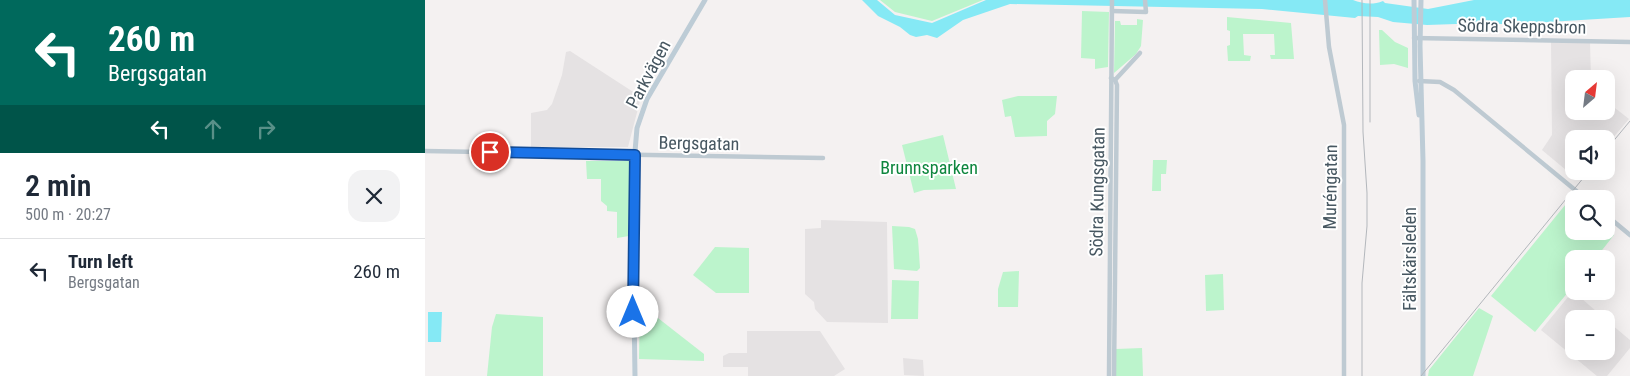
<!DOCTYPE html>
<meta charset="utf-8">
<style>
body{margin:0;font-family:"Roboto Condensed",sans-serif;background:#f2f2f3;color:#1f2937;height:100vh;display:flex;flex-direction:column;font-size:19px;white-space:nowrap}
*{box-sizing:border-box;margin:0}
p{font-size:16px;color:#747a83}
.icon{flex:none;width:28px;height:28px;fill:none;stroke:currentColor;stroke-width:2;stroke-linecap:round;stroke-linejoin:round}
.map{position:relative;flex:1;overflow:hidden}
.drawer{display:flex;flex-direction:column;background:#fff;width:425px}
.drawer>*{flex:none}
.banner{background:#00695c;color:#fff;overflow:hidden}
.needle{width:32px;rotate:28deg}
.buttons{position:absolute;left:1140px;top:70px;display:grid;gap:10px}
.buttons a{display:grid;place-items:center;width:50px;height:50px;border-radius:10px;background:#fff;box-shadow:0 5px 20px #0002;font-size:25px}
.pin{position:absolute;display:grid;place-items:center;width:42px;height:42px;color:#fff;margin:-21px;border:2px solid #fff;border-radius:50%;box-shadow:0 1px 5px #0007}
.me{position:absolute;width:55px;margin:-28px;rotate:0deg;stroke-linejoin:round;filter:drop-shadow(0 0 4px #0008)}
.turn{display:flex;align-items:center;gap:18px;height:105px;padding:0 25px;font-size:22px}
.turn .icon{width:65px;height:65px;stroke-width:2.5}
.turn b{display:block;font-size:35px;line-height:42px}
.lanes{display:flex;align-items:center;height:48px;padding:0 25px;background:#0003;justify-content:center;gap:25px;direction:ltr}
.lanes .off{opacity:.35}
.round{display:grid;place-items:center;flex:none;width:52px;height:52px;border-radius:15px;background:#f2f2f3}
.summary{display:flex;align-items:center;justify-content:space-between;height:85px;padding:0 25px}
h1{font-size:30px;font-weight:600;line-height:38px}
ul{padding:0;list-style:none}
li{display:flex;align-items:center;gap:15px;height:65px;padding:0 25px;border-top:1px solid #e0e1e3}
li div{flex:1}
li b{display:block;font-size:19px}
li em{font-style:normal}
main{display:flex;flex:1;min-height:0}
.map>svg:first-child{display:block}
.education{fill:#e5e2e3}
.green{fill:#bcf4cc}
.water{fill:#85e9f5}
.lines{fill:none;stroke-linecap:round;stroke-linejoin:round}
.tertiary{stroke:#becad2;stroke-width:4.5}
.secondary{stroke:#bdccd6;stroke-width:5}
.rail{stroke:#b3b7bc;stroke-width:1}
.route-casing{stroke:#114b97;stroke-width:12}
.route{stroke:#1a73e8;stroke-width:9}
.labels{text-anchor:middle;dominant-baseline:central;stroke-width:4;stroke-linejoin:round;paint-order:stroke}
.street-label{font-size:18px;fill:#475761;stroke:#fff}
.park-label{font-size:18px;fill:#0e863e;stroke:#fff}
</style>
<main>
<section class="drawer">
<div class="banner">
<div class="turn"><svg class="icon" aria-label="left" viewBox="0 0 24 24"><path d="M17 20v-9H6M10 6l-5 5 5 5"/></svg><div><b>260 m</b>Bergsgatan</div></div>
<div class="lanes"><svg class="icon" aria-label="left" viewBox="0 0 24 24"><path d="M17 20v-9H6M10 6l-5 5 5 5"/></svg><svg class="icon off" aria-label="ahead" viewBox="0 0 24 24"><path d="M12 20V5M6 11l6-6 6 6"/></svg><svg class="icon off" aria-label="right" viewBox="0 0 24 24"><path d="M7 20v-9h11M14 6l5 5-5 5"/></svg></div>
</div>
<div class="summary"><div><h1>2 min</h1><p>500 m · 20:27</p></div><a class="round"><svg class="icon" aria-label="close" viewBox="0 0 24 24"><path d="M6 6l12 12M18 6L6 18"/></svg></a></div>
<ul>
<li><svg class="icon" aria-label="left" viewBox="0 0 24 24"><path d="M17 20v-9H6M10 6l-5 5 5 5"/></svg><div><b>Turn left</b><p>Bergsgatan</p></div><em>260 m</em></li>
</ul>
</section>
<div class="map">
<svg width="1205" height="376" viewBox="0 0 1205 376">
<rect width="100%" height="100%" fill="#f4f1f1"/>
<!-- education -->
<g class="education">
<path d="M1126 42H1165L1166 79H1149V111H1181V101L1204 119 1181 146V139H1149V171H1161L1153 180 1117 150 1127 135Z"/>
<path d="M145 51 216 97 203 147H106V113L122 110 127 104 137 75 141 52Z"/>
<path d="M396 220 462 222 463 323 402 322 390 309 389 302 380 294V229L396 228Z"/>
<path d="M1148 291 1180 319H1149V351H1181V320L1205 340V348L1182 376H1172L1116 330Z"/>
<path d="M322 331H395L420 369 409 376H323V367H298V356L304 353H322Z"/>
<path d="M478 358 498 360 499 376 479 375Z"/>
</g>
<!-- green -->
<g class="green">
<path d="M455 0H558L507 21 470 12Z"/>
<path d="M657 11 684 12 683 67 670 69V59L656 58Z"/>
<path d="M802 17 866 23 869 59H846L845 55H850L849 34H818L819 55 826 56 825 61H803L802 46 805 45V31L802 30Z"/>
<path d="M712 19 718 20 716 46 711 54 689 73 690 21H695L696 25H712Z"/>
<path d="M954 30H957L970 42 983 48V68L969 64 955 65Z"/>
<path d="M593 96H632L630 114 622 121V136L590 137 586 116 580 117 577 100Z"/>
<path d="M518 135 531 189 499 190 489 193 477 145Z"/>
<path d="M728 160H742L741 174H736V191H727Z"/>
<path d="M161 161H206V233L204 236 192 238V212L182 211V206L176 201V179H162Z"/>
<path d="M1145 199 1149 201V231H1181V228L1189 235 1170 259H1149V285L1110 332 1066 296Z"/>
<path d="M467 226 484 227 490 229 493 239 495 268 492 271 469 269Z"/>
<path d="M290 247 324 248V293H291L268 275Z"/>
<path d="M594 271 593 307H573V289L578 272Z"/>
<path d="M798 274 799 310 781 311 780 275Z"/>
<path d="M467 280 494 281 493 319H466Z"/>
<path d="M215 304 279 354V361L214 359Z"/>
<path d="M1054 308 1068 316 1048 376H1003L1004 370Z"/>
<path d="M71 314 118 317V376H62L67 327Z"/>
<path d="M717 348 718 376H691V349Z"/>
</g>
<!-- water -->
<g class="water">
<path d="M437 0H452L470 15 507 23 561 0H928C938 4 948 5 958 1L960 3 1003 9 1049 0H1205V17L1092 24H1031L1002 25 968 22 953 17 933 16 930 18 837 9 585 4 538 20 512 38 502 35 491 37 485 35 475 27 453 16Z"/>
<path d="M3 312H17L16 342H3Z"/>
</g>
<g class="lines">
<!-- tertiary -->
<g class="tertiary">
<path d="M900 0 904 47 919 125V376"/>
<path d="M687 11 721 12 720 0"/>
<path d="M989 38 1205 42"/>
<path d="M686 78 690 80 692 85 689 376"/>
<path d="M690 80 715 53"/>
<path d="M994 81 1015 82 1029 90 1161 199"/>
<path d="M0 151 398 158"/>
<path d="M1181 215 1205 235"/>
<path d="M684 376 687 0"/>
</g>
<!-- secondary -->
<g class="secondary">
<path d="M989 0 990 81 994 115"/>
<path d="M996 0 995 46 998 161V376"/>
<path d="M210 376 208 239 209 163 212 128 222 99 280 0"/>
</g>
<!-- rail -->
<g class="rail">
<path d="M937 0 938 132 942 193V226L937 283V376"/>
<path d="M945 122V0"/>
<path d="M1181 150 1205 121"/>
<path d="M996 376 1164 171"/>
</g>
</g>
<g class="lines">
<defs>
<path id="route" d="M65 152 210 155 208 312"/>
</defs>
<!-- route casing -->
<use href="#route" class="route-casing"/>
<!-- route -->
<use href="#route" class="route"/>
</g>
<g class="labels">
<!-- street labels -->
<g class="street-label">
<text transform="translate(1097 26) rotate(1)">Södra Skeppsbron</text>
<text transform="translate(223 74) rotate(-62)">Parkvägen</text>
<text transform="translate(274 143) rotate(1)">Bergsgatan</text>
<text transform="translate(905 187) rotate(-89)">Muréngatan</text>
<text transform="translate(672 192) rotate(-89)">Södra Kungsgatan</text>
<text transform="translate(984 259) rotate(-90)">Fältskärsleden</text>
</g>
<!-- park labels -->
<g class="park-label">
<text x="504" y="167">Brunnsparken</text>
</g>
</g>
</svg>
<div class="buttons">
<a><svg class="needle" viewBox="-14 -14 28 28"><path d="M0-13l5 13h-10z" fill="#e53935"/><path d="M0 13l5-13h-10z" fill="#747a83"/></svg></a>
<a><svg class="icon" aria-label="sound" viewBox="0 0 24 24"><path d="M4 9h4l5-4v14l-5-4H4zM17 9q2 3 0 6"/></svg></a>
<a><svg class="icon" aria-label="search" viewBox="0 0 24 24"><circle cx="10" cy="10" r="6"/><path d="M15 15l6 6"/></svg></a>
<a>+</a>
<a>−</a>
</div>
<div class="pin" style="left:65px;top:152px;background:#d93025"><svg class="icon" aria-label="arrive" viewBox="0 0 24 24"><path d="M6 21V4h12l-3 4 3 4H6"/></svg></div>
<svg class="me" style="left:208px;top:312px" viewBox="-20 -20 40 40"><circle r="19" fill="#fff"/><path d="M0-13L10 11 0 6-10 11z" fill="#1a73e8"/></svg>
</div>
</main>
